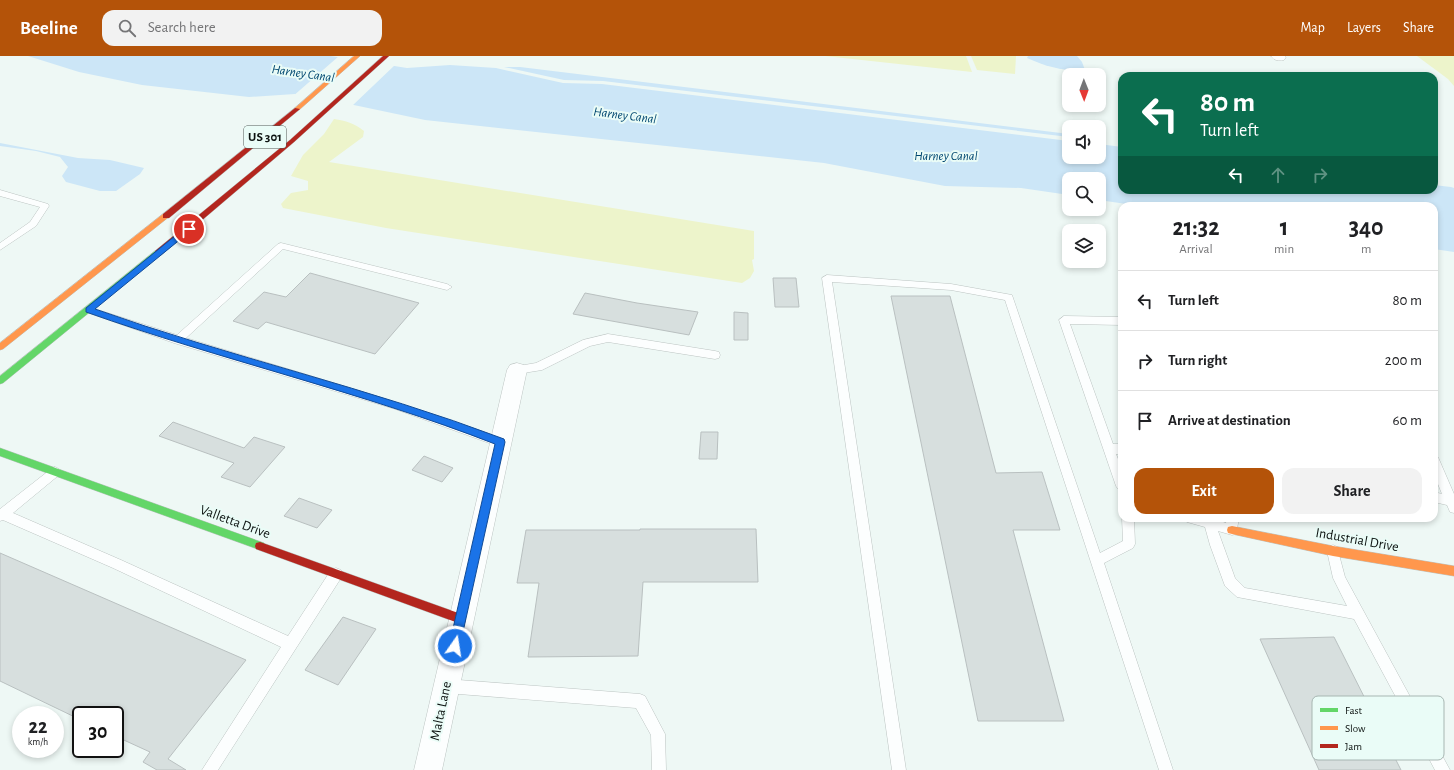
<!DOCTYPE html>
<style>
body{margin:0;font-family:"Alegreya Sans",sans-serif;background:#f2f2f2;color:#202124;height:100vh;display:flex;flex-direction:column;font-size:15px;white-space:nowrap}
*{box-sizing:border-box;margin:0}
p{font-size:13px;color:#757577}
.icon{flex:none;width:22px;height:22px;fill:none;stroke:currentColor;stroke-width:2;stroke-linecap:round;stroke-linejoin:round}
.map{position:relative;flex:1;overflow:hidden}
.sheet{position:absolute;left:1118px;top:146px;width:320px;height:320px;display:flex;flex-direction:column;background:#fff;border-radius:12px;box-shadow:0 2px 6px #0003}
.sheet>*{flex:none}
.guide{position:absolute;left:1118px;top:16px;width:320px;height:122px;border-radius:12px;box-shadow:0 2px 6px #0003;background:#0b6e4f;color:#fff;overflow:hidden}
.needle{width:26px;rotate:179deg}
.tools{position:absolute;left:1062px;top:12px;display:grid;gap:8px}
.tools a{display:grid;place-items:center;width:44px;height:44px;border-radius:8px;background:#fff;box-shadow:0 2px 6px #0003;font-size:20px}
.speed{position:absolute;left:12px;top:650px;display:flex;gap:8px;font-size:20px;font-weight:700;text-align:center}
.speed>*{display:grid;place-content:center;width:52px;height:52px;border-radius:50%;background:#fff;box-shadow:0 2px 6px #0003;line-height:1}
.speed small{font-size:10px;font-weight:400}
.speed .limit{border:2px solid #111;border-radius:6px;background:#fff;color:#111}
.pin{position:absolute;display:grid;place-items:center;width:34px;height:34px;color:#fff;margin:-17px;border:2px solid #fff;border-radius:50%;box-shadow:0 1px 4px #0007}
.me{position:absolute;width:44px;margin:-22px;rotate:13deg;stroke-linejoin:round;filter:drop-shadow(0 0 3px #0008)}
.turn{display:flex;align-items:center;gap:14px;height:84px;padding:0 16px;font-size:18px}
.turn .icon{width:52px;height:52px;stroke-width:2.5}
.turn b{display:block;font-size:28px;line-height:34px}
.lanes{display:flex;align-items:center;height:38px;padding:0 16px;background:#0003;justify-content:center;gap:20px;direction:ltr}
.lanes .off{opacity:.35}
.eta{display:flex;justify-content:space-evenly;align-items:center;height:68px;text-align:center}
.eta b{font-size:24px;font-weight:700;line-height:28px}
.button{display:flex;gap:8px;margin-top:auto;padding:8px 16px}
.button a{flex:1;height:46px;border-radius:12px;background:#b45309;color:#fff;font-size:16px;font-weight:700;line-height:46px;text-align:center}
.button a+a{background:#f2f2f2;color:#202124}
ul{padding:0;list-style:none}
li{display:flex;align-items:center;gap:12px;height:60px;padding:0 16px;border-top:1px solid #e0e0e0}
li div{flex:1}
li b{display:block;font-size:15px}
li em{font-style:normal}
header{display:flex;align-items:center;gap:24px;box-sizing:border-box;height:56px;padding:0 20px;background:#b45309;color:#fff}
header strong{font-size:19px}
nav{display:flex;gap:22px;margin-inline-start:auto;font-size:14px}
.search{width:280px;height:36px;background:#f2f2f2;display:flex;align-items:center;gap:10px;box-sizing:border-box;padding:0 14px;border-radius:12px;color:#757577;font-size:15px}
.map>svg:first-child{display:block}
.green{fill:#edf4cb}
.water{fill:#cce6f7}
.pier{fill:#eef8f5}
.building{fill:#d7dfde;stroke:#b9c0c0}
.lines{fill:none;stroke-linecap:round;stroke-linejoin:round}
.lane-casing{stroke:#bcc4c2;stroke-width:1}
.street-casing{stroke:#bcc4c2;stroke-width:1}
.fast-casing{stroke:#bcc4c2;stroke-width:1}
.slow-casing{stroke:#bcc4c2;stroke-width:1}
.jam-casing{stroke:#bcc4c2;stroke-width:1}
.lane{fill:#fcfefe;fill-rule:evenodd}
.street{fill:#fcfefe;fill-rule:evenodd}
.fast{fill:#63d668;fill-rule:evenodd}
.slow{fill:#ff974d;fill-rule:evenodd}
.jam{fill:#b3261e;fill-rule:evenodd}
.route{fill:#1a73e8;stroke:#114b97}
.labels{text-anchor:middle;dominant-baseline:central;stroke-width:4;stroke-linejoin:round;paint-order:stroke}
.far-water-label{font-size:13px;font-style:italic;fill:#004770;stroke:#eafcf7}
.shield{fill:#eafcf7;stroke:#4f5855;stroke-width:1}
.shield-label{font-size:13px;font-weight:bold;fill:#0c1210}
.street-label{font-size:14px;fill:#0c1210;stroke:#eafcf7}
.key{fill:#eafcf7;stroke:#a7b6b2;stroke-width:1}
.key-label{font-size:11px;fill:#0c1210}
</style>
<header>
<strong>Beeline</strong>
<div class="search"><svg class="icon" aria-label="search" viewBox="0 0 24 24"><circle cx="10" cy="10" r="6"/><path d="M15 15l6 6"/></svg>Search here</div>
<nav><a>Map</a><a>Layers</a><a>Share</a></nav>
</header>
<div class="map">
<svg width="1454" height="714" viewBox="0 0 1454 714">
<rect width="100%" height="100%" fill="#eef8f5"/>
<!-- green -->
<g class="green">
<path d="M825 0H966L972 16Z"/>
<path d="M971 0H1016L1015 18 977 14Z"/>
<path d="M1417 0H1454V30L1448 23Z"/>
<path d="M334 63C346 65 354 67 364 75L363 81 329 106 754 175V203L752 204 754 215 750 222 742 227 386 172 283 152 281 148 291 137 308 134V125L291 120 303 99 324 78Z"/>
</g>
<!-- water -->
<g class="water">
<path d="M28 0H331L407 12 450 9 496 12 563 27 602 28 1069 85V101H1099V88L1122 91V134H1434V129L1451 131 1454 132V196L1434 193V150H1140L1099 144V123H1069V139L1021 132 945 130 824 107 425 64 330 44 295 38 249 41 142 29 79 16Z"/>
<path d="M1028 0H1077L1082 6 1085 14C1062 15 1047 11 1027 2Z"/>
<path d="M504 11H520L1069 78V81L603 25 564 24Z"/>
<path d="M0 87 78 102 110 104 144 112 140 118 116 135H100L66 126 62 120 68 111 60 101 36 95 0 90Z"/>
</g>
<!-- pier -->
<path class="pier" d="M339 0 395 9 352 50 330 46 305 51 293 47 292 41Z"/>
<!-- building -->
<g class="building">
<path d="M310 217 419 247 375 298 266 266 258 273 233 265 264 236 286 241Z"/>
<path d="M773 222H796L799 251H775Z"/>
<path d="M585 237 637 247 698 256 689 279 573 258Z"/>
<path d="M891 240H950L996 417 1042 416 1060 474H1013L1064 665H978Z"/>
<path d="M734 256 748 257V284H734Z"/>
<path d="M173 366 244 392 254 381 285 391 250 431 221 421 234 407 159 380Z"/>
<path d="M701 376H718L717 403H699Z"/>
<path d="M424 400 453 412 442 426 412 414Z"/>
<path d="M299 442 332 454 317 472 284 460Z"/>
<path d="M640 473H756L758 526H643L638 600 528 601 539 527H517L526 474H640Z"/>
<path d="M0 497 246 604 168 703 186 714H157L143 706 150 696 115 680V659H81V664L0 625Z"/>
<path d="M343 561 376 573 338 629 305 614Z"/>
<path d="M1334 581 1401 714H1319L1260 583Z"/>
</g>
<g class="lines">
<defs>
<g id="lane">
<path d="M0 134 48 148 49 150 36 170 0 194V187L30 166 40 151 0 140Z"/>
<path d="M281 187 447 228 452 231 447 234 283 193 186 282C293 315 399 345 504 383L506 386 504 389 500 391 395 353 174 287 86 256 84 254 89 251 177 279 278 188Z"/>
<path d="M827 219 951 228 1012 239 1100 497 1123 485 1122 462H1134L1135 488 1133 492 1104 507 1173 714H1159L1005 244 951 234 832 226 906 714H892L822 222Z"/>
<path d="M1064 260 1122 261V269L1070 268 1113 388H1122V398H1116L1122 413V435L1118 433 1116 430 1059 264Z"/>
<path d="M608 278 715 295 719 296 720 299 719 302 715 303 608 286 590 290 542 314 517 318 513 317 512 314 513 311 536 307 583 284Z"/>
<path d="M1434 399 1438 401 1454 438V457L1450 456 1447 449 1434 446V436L1442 438 1434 418Z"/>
<path d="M55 411 59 413 61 416 59 419 13 457 121 504 288 580 331 514 336 512 341 514 342 518 341 522 218 714H202L281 591 113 512 3 464 0 465V453L51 413Z"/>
<path d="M1185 462H1211L1226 467 1227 462H1239L1236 478 1232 479 1218 475 1235 522 1245 532 1347 550 1333 522 1327 495 1329 491 1333 489 1337 491 1345 521 1450 714H1435L1354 563 1237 541 1225 530 1210 489 1205 471 1187 466Z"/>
<path d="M446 623 640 638 645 640 665 678 666 714H652L651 679 636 652 446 637 441 635 439 630 441 625Z"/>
</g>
<g id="street">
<path d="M1271 0H1285L1286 1 1284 4C1278 5 1275 5 1271 0Z"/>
<path d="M517 307 524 309 527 314 442 714H414L507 314 510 309Z"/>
</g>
<g id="fast">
<path d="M155 195H158L162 197 3 327 0 328V320Z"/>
<path d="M0 392 264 487 265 490 264 493 260 494 0 400Z"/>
</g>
<g id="slow">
<path d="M354 0H360L299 54H295V52Z"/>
<path d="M163 158H169L170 160 3 293 0 294V287Z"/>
<path d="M1232 470 1333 490 1454 510V520L1333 500 1232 478 1228 477 1227 474 1228 471Z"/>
</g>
<g id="jam">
<path d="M383 0H389L294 86 161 199H155V195L290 84Z"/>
<path d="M295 52 300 53 169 162H163V158Z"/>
<path d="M260 486 461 558 465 559 466 563 465 567 461 568 256 493 255 490 256 487Z"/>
</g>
</defs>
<!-- lane casing -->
<use href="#lane" class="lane-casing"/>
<!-- street casing -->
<use href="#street" class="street-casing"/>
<!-- fast casing -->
<use href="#fast" class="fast-casing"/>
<!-- slow casing -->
<use href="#slow" class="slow-casing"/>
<!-- jam casing -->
<use href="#jam" class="jam-casing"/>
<!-- lane -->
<use href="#lane" class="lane"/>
<!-- street -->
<use href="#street" class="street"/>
<!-- fast -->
<use href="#fast" class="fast"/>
<!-- slow -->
<use href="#slow" class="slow"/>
<!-- jam -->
<use href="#jam" class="jam"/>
</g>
<!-- route -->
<path class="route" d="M186 171H189L193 173 95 253C230 301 370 332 504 383L505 386 459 594 455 595 451 594 449 590 495 388C362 336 221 304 86 256V252Z"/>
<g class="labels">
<!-- far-water labels -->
<g class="far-water-label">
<text transform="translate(303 18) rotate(8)">Harney Canal</text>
<text transform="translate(625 60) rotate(7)">Harney Canal</text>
<text x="946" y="100">Harney Canal</text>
</g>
<!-- shield labels -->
<rect class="shield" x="244" y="70" width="42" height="22" rx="3"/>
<g class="shield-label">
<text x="265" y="81">US 301</text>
</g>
<!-- street labels -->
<g class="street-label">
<text transform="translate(235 466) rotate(20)">Valletta Drive</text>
<text transform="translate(1357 484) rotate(10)">Industrial Drive</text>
<text transform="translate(441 655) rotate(-78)">Malta Lane</text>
</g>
</g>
<!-- legend -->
<rect x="1312" y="640" width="132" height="64" rx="6" class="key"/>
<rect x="1320" y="652" width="18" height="4" fill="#63d668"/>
<rect x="1320" y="670" width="18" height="4" fill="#ff974d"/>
<rect x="1320" y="688" width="18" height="4" fill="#b3261e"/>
<g class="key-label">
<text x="1345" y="658">Fast</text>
<text x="1345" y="676">Slow</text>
<text x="1345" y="694">Jam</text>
</g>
</svg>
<div class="tools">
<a><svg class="needle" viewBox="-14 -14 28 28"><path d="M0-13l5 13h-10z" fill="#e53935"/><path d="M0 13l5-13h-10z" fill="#757577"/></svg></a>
<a><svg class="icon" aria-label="sound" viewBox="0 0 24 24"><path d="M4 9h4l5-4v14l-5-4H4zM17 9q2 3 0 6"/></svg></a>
<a><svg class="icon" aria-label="search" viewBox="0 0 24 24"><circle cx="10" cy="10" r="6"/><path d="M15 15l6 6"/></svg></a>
<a><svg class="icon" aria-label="layers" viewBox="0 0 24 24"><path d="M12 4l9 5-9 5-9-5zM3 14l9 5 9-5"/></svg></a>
</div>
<div class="speed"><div>22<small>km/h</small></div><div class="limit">30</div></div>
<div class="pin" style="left:189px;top:173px;background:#d93025"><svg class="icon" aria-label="arrive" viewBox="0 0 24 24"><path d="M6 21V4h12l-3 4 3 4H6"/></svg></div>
<svg class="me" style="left:455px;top:590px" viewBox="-20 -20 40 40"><circle r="17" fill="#1a73e8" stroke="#fff" stroke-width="3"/><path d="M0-11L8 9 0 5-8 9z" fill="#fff"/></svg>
<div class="guide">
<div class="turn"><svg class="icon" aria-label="left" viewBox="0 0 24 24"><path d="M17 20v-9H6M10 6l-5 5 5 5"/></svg><div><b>80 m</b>Turn left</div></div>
<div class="lanes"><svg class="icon" aria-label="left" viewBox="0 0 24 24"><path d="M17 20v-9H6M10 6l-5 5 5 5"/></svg><svg class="icon off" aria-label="ahead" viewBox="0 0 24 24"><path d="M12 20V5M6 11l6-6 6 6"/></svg><svg class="icon off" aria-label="right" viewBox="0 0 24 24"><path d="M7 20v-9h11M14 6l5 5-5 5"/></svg></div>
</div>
<section class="sheet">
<div class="eta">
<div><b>21:32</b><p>Arrival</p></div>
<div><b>1</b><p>min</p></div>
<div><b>340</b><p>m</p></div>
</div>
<ul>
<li><svg class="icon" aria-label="left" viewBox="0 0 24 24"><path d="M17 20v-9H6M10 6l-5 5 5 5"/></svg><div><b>Turn left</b></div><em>80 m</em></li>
<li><svg class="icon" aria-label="right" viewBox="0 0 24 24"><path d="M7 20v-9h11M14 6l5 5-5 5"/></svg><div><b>Turn right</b></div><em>200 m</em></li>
<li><svg class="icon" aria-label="arrive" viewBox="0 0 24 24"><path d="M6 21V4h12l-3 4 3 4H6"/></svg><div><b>Arrive at destination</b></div><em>60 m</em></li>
</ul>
<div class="button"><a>Exit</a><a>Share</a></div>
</section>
</div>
